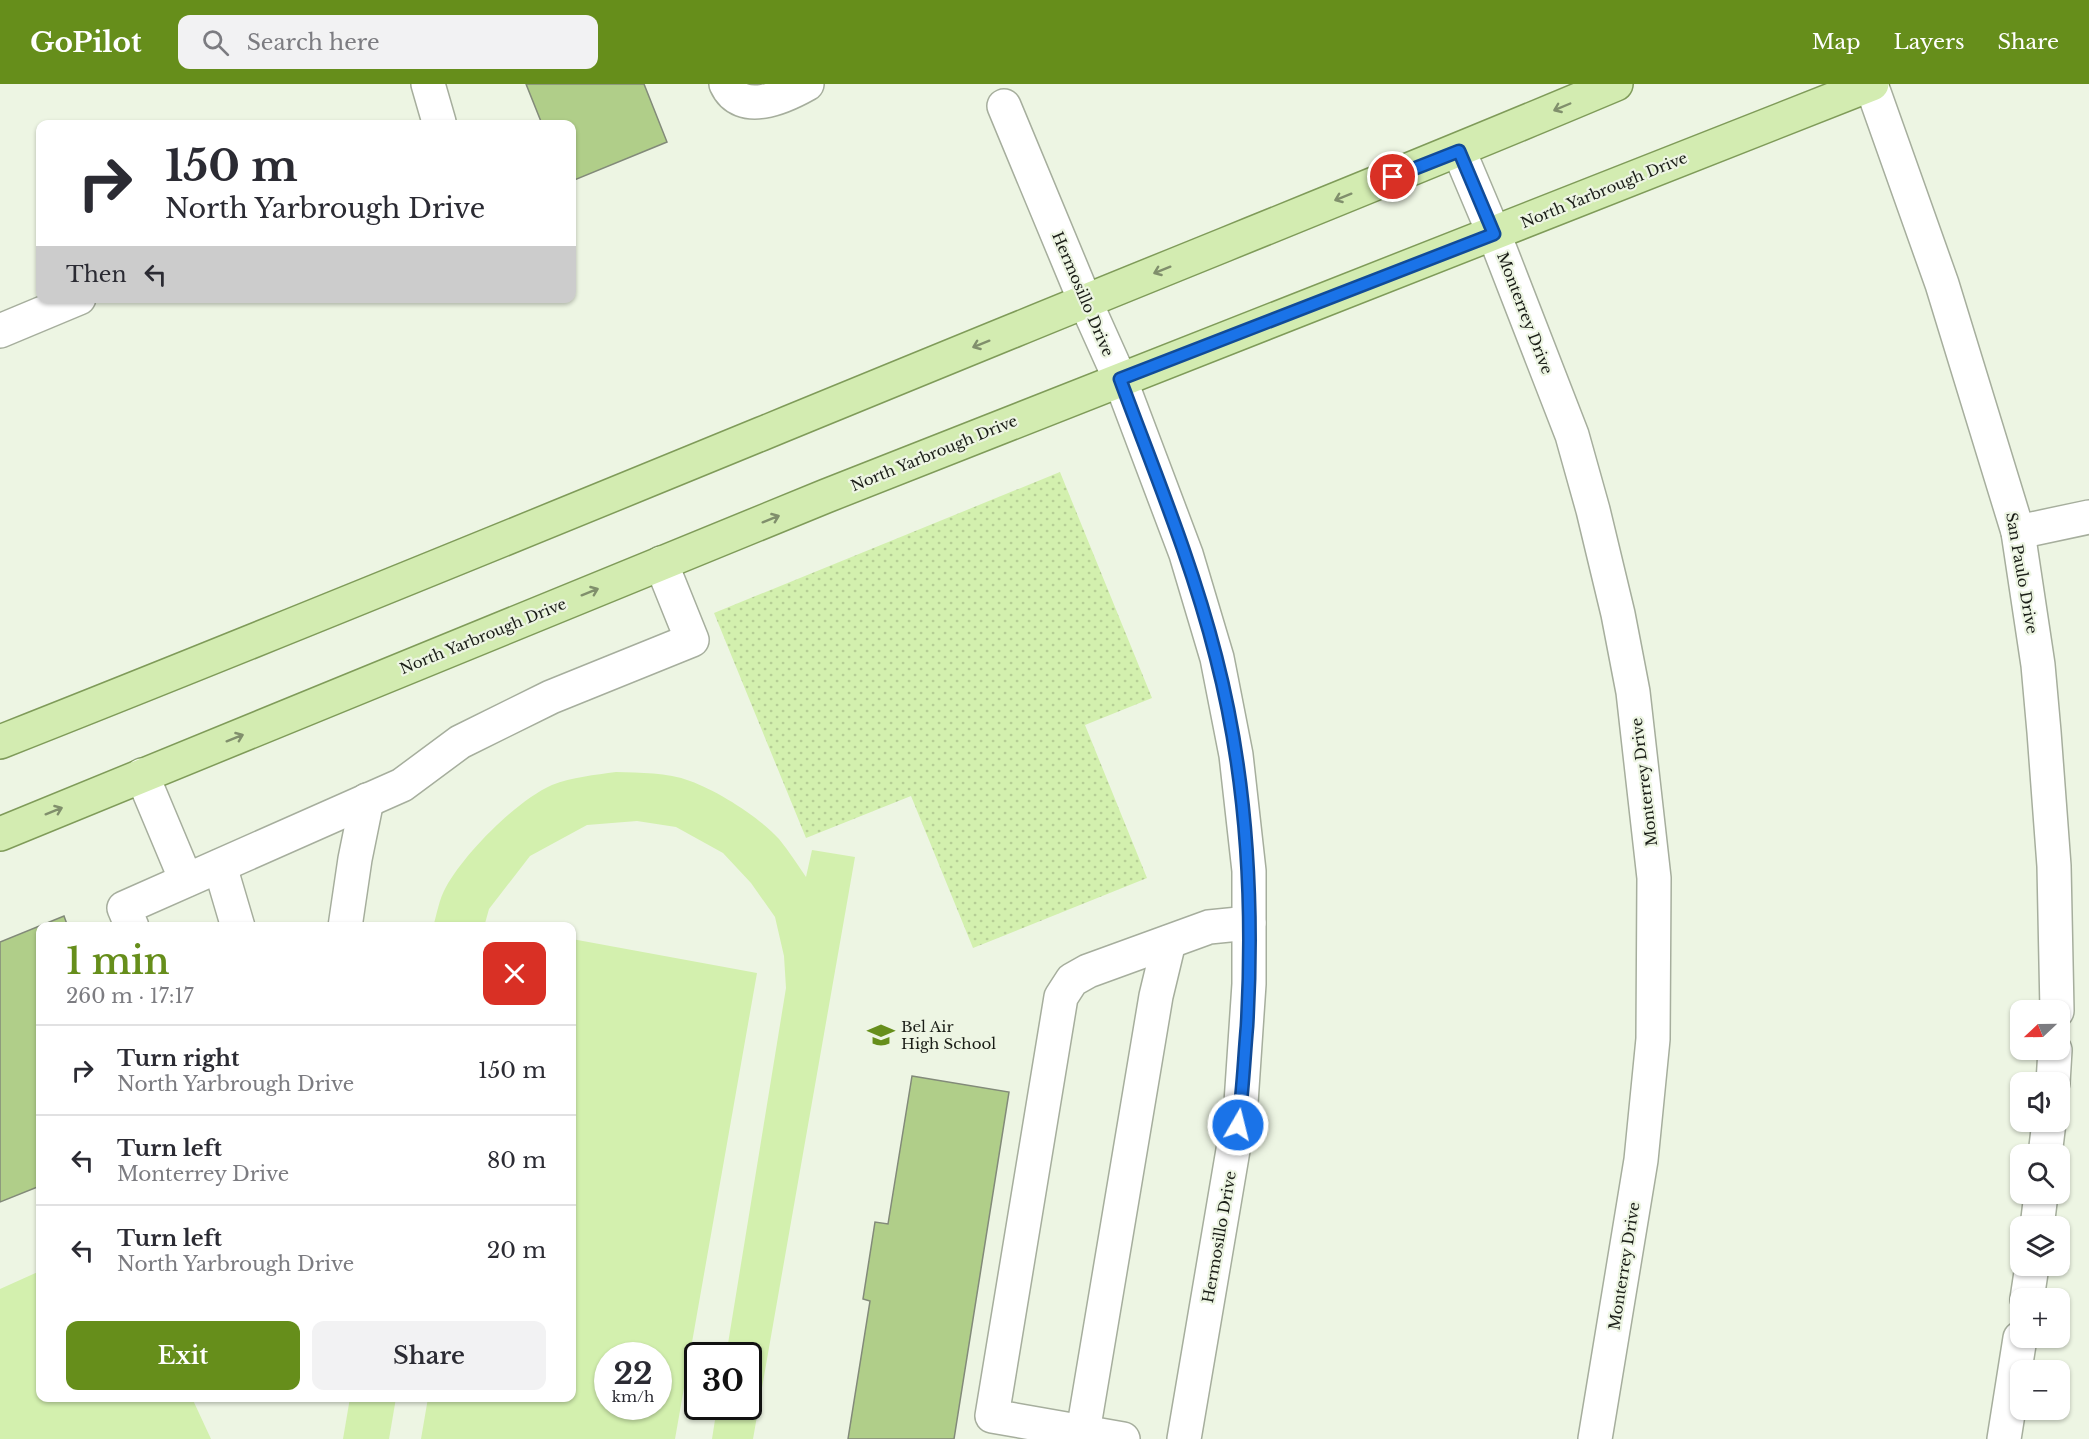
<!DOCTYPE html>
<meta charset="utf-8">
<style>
body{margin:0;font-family:"Libre Baskerville",serif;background:#f2f2f3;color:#2b2b33;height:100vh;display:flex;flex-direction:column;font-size:22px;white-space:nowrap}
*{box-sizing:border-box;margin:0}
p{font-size:20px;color:#7c7c81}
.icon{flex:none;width:33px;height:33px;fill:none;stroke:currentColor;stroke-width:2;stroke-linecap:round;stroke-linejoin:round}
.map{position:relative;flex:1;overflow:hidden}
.panel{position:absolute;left:36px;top:838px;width:540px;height:480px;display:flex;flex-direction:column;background:#fff;border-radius:12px;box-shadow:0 2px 4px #0004}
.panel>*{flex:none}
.hud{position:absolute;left:36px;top:36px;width:540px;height:183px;border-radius:12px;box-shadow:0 2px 4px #0004;background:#fff;color:#2b2b33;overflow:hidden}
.needle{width:39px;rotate:248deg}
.buttons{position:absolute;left:2010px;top:916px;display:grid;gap:12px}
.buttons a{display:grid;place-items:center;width:60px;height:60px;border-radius:12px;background:#fff;box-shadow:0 2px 4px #0004;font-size:30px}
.speed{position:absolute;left:594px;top:1258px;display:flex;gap:12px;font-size:30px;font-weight:700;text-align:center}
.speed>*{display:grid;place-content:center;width:78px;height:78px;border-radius:50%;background:#fff;box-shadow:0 2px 4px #0004;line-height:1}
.speed small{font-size:15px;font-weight:400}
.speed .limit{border:3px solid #111;border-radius:9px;background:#fff;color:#111}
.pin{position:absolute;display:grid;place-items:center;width:51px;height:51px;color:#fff;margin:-26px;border:3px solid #fff;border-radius:50%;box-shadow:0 2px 6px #0007}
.me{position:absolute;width:66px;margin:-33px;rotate:8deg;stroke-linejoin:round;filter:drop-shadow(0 0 4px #0008)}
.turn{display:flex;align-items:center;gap:21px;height:126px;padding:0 30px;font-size:27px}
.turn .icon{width:78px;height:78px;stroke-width:2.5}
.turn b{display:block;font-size:42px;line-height:51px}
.then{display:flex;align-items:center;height:57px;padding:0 30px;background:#0003;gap:12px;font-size:22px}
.round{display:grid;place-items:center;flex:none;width:63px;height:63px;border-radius:12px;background:#f2f2f3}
.overview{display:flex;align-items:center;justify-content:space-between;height:102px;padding:0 30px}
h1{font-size:36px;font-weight:600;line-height:45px;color:#668e1b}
.cta{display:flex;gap:12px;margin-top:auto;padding:12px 30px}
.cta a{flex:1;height:69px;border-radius:12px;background:#668e1b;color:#fff;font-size:24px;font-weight:600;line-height:69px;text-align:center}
.cta a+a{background:#f2f2f3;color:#2b2b33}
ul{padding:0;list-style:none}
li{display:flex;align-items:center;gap:18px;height:90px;padding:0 30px;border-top:2px solid #e1e1e2}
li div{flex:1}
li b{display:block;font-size:22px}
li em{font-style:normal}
header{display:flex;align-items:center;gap:36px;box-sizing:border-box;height:84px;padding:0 30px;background:#668e1b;color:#fff}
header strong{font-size:28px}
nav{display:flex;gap:33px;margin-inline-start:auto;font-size:21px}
.search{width:420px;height:54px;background:#f2f2f3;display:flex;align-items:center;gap:15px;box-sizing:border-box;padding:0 21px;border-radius:12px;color:#7c7c81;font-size:22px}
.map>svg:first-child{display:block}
.green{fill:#d3f0ae;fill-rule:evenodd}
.park{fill:url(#park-dots)}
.building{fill:#b0ce89;stroke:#828a79;stroke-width:1.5}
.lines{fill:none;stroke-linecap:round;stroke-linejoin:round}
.minor-casing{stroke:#a6ae9d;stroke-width:36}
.major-casing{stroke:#7f9b59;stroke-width:36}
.minor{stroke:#fff;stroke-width:33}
.major{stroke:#d3ecb1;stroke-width:33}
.oneway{stroke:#808f6c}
.route-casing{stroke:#114b97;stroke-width:15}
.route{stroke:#1a73e8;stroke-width:10}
.labels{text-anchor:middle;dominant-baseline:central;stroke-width:4.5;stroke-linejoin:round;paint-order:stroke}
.street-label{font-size:15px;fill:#1a1d17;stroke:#edf5e3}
.poi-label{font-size:15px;fill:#1a1d17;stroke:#edf5e3;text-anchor:start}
</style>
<header>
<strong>GoPilot</strong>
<div class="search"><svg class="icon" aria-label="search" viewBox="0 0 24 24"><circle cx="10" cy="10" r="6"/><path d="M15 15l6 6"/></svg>Search here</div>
<nav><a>Map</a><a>Layers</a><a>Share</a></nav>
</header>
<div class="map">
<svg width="2089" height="1355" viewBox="0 0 2089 1355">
<defs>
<pattern id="park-dots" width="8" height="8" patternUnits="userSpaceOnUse" patternTransform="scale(1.5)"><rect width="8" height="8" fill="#d3f0ae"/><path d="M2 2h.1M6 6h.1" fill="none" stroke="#b5cd95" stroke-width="1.8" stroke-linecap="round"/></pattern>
</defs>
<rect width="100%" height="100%" fill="#edf5e3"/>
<!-- green -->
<g class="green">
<path d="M616 688C640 689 667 688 690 697 718 707 759 733 779 755 789 767 797 780 806 793L812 766 855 773 753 1355H712L717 1323H748V1272H726L786 904 784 872 775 833 751 799 723 769 676 743 637 737 587 741 530 772 489 825 484 843H433C437 830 439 815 446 803 465 769 516 717 552 701 572 693 595 691 616 688Z"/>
<path d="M572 855 757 889 675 1355H421L428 1314H572ZM608 1272H658V1323H608Z"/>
<path d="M40 1187V1314H192L211 1355H0V1205Z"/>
<path d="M350 1314H396L389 1355H343Z"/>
</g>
<!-- park -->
<path class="park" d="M1060 388 1152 614 1085 641 1147 794 973 864 911 712 806 754 714 529Z"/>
<!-- building -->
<g class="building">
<path d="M526 0H644L667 58 572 97V40H542Z"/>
<path d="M64 832 68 843H40V1102L0 1118V858Z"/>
<path d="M912 992 1009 1008 954 1355H848L870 1217 863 1215 875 1138 888 1140Z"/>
</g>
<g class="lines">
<defs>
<g id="minor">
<path d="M428 0 439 38 438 40"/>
<path d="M726 0C741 33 784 13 807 0"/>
<path d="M1871 0 1942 200 2018 448 2038 581 2044 648 2054 782 2057 927"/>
<path d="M1004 22 1085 217 1120 295 1186 470 1217 574 1236 671 1249 787V900L1241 1019 1184 1355"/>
<path d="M1459 67 1494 150 1572 351 1593 426 1618 530 1633 608 1654 794 1653 955 1641 1076 1595 1355"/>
<path d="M0 247 79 214"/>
<path d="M2018 448 2089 433"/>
<path d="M142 691 186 796"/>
<path d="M220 782 238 843"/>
<path d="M132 843 124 824 402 701 460 658 551 613 692 556 661 479"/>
<path d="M345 843 355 775 367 716"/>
<path d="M2053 999 2055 966"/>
<path d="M2045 1071 2049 1038"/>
<path d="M2037 1143 2041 1110"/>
<path d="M2027 1215 2032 1182"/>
<path d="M1083 1348 1156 912 1169 858"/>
<path d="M1123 1355 992 1332 1061 913 1072 896 1088 887 1209 843 1249 839"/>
<path d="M2004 1355 2020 1254"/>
</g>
<g id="major">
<path d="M0 658C340 524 677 384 1015 246 1215 164 1417 84 1616 0"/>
<path d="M0 750 826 412 1872 0"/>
</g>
</defs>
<!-- minor casing -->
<use href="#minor" class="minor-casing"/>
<!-- major casing -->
<use href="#major" class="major-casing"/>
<!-- minor -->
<use href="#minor" class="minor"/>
<!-- major -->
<use href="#major" class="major"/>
</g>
<!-- one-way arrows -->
<defs><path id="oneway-shaft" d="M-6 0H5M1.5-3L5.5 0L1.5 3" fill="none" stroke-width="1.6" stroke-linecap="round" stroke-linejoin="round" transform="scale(1.5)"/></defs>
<g class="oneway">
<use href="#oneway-shaft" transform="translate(1562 23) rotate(157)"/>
<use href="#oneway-shaft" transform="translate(1343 113) rotate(158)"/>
<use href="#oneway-shaft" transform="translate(1162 186) rotate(158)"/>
<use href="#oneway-shaft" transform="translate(981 260) rotate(158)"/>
<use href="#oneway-shaft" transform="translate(771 435) rotate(-22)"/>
<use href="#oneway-shaft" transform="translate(590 508) rotate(-22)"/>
<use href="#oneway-shaft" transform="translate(235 654) rotate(-22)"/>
<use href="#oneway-shaft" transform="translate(54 727) rotate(-22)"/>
</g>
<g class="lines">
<defs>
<path id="route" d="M1238 1041C1243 1008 1244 975 1247 942 1254 819 1247 693 1216 573 1192 478 1154 387 1120 295L1494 150 1459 67 1393 93"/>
</defs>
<!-- route casing -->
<use href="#route" class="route-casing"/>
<!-- route -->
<use href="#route" class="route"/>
</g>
<!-- icons -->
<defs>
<symbol id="school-bare" viewBox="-9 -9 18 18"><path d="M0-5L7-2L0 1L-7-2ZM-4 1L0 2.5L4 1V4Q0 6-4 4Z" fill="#668e1b" stroke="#edf5e3" stroke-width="2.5" paint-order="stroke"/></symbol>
</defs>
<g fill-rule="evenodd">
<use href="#school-bare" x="862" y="932" width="38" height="38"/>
</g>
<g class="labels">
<!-- street labels -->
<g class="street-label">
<text transform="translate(1604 106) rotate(-22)">North Yarbrough Drive</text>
<text transform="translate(1083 210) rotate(67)">Hermosillo Drive</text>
<text transform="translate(1525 229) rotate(69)">Monterrey Drive</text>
<text transform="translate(934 369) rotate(-22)">North Yarbrough Drive</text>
<text transform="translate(2022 489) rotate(80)">San Paulo Drive</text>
<text transform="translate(483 552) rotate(-22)">North Yarbrough Drive</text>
<text transform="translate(1644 698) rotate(-97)">Monterrey Drive</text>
<text transform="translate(1219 1153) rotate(-80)">Hermosillo Drive</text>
<text transform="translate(1624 1182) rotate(-81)">Monterrey Drive</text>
</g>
<!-- poi labels -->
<g class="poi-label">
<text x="901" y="942">Bel Air<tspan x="901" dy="17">High School</tspan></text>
</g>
</g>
</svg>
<div class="buttons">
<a><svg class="needle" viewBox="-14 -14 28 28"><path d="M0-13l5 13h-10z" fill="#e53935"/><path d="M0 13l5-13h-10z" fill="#7c7c81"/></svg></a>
<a><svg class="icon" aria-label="sound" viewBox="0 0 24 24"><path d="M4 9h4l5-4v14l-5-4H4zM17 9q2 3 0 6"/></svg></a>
<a><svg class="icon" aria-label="search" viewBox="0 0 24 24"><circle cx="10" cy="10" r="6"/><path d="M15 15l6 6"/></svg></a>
<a><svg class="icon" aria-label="layers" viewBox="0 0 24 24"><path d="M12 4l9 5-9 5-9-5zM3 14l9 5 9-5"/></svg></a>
<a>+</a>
<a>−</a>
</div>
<div class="speed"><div>22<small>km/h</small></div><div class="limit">30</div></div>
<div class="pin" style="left:1393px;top:93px;background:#d93025"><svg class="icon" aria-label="arrive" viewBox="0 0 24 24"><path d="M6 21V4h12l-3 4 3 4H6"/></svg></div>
<svg class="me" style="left:1238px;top:1041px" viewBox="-20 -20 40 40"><circle r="17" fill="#1a73e8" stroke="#fff" stroke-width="3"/><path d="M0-11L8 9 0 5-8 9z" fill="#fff"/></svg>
<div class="hud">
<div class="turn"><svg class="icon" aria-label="right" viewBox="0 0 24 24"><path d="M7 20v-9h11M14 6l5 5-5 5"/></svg><div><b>150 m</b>North Yarbrough Drive</div></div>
<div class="then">Then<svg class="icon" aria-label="left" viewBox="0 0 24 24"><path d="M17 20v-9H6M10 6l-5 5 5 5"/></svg></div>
</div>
<section class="panel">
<div class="overview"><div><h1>1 min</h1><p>260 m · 17:17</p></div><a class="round" style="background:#d93025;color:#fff"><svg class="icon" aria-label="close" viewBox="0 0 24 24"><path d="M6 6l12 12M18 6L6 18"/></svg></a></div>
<ul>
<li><svg class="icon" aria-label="right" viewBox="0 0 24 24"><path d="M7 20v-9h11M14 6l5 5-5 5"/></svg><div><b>Turn right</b><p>North Yarbrough Drive</p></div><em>150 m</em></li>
<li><svg class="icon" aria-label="left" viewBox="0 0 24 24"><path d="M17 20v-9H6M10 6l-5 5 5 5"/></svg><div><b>Turn left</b><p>Monterrey Drive</p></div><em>80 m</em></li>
<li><svg class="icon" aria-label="left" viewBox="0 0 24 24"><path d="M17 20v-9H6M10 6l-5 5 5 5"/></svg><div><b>Turn left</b><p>North Yarbrough Drive</p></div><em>20 m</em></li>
</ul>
<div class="cta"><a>Exit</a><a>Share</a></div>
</section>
</div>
